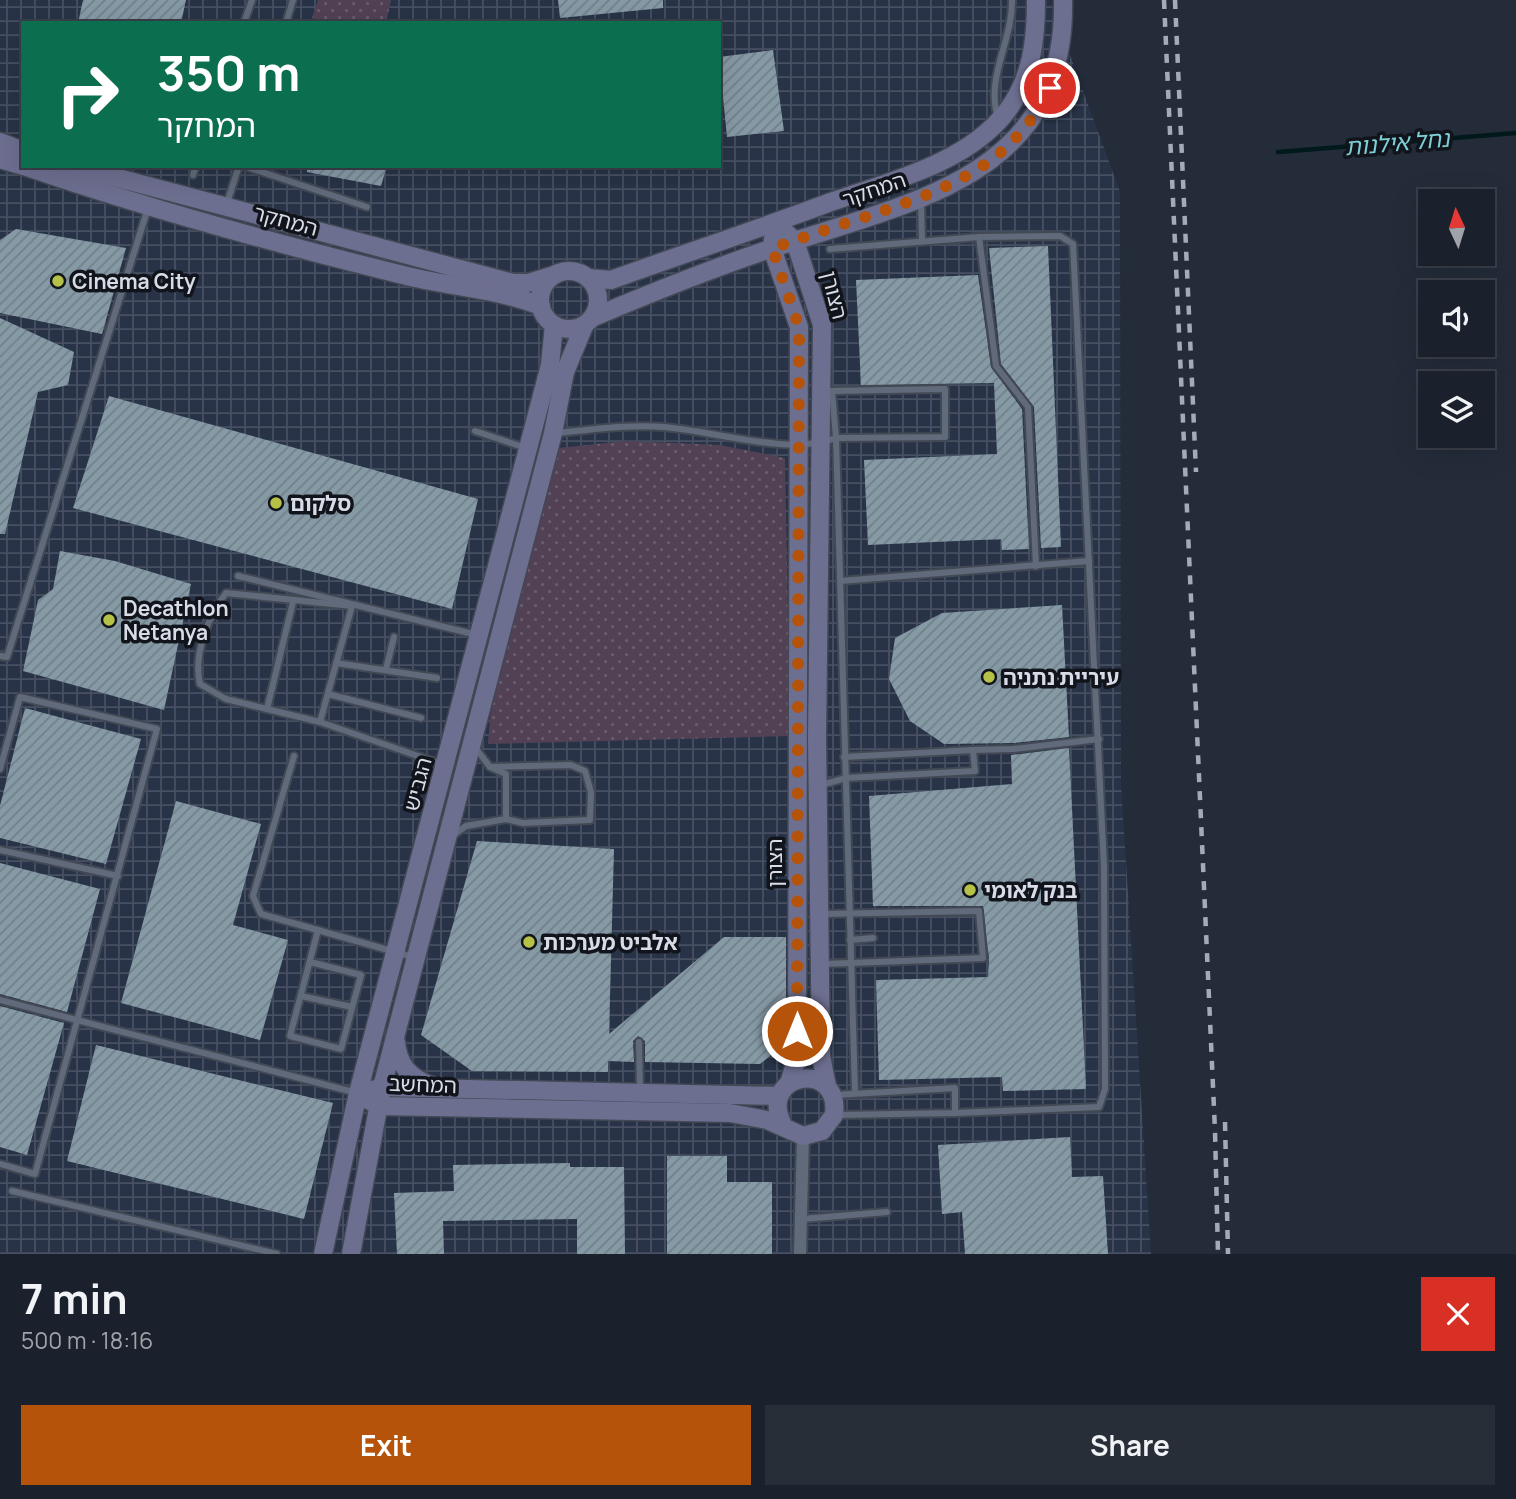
<!DOCTYPE html>
<meta charset="utf-8">
<style>
body{margin:0;font-family:Manrope,"Noto Sans Hebrew",sans-serif;background:#282e38;color:#f1f3f6;height:100vh;display:flex;flex-direction:column;font-size:26px;white-space:nowrap}
*{box-sizing:border-box;margin:0}
p{font-size:23px;color:#a0a3a9}
.icon{flex:none;width:38px;height:38px;fill:none;stroke:currentColor;stroke-width:2;stroke-linecap:round;stroke-linejoin:round}
.map{position:relative;height:1254px;overflow:hidden}
.drawer{display:flex;flex-direction:column;background:#1b212c;flex:1}
.drawer>*{flex:none}
.guide{position:absolute;left:21px;top:21px;width:700px;height:147px;border-radius:0px;box-shadow:0 7px 28px #0002,0 0 0 2px #393e48;background:#0b6e4f;color:#fff;overflow:hidden}
.needle{width:46px;rotate:356deg}
.controls{position:absolute;left:1418px;top:189px;display:grid;gap:14px}
.controls a{display:grid;place-items:center;width:77px;height:77px;border-radius:0px;background:#1b212c;box-shadow:0 7px 28px #0002,0 0 0 2px #393e48;font-size:35px}
.pin{position:absolute;display:grid;place-items:center;width:60px;height:60px;color:#fff;margin:-30px;border:4px solid #fff;border-radius:50%;box-shadow:0 2px 7px #0007}
.me{position:absolute;width:77px;margin:-38px;rotate:0deg;stroke-linejoin:round;filter:drop-shadow(0 0 5px #0008)}
.turn{display:flex;align-items:center;gap:24px;height:147px;padding:0 21px;font-size:32px}
.turn .icon{width:91px;height:91px;stroke-width:2.5}
.turn b{display:block;font-size:49px;line-height:60px}
.round{display:grid;place-items:center;flex:none;width:74px;height:74px;border-radius:0px;background:#282e38}
.head{display:flex;align-items:center;justify-content:space-between;height:119px;padding:0 21px}
h1{font-size:42px;font-weight:700;line-height:52px}
.action{display:flex;gap:14px;margin-top:auto;padding:14px 21px}
.action a{flex:1;height:80px;border-radius:0px;background:#b45309;color:#fff;font-size:28px;font-weight:700;line-height:80px;text-align:center}
.action a+a{background:#282e38;color:#f1f3f6}
.map>svg:first-child{display:block}
.industrial{fill:url(#industrial-grid);fill-rule:evenodd}
.grass{fill:url(#grass-dots)}
.lines{fill:none;stroke-linecap:round;stroke-linejoin:round}
.stream{stroke:#02191b;stroke-width:4.5}
.building{fill:url(#building-hatch)}
.lane-casing{stroke:#424854;stroke-width:10}
.street-casing{stroke:#424854;stroke-width:16}
.secondary-casing{stroke:#424854;stroke-width:21}
.lane{stroke:#606a7a;stroke-width:6}
.street{stroke:#606a7a;stroke-width:12}
.secondary{stroke:#6d6f90;stroke-width:18}
.rail{stroke:#a5abb6;stroke-width:4.5;stroke-dasharray:9 9;stroke-linecap:butt}
.route{stroke:#b45309;stroke-width:12;stroke-dasharray:0 21.6}
.poi-dot{fill:#b6c148;stroke:#11141b;stroke-width:2.5}
.labels{text-anchor:middle;dominant-baseline:central;stroke-width:7;stroke-linejoin:round;paint-order:stroke}
.street-label{font-size:21px;fill:#d7dce6;stroke:#11141b}
.poi-label{font-size:21px;font-weight:bold;fill:#d7dce6;stroke:#11141b;text-anchor:start}
.water-label{font-size:23px;font-style:italic;fill:#7ccfd6;stroke:#11141b}
</style>
<div class="map">
<svg width="1516" height="1254" viewBox="0 0 1516 1254">
<defs>
<pattern id="industrial-grid" width="8" height="8" patternUnits="userSpaceOnUse" patternTransform="scale(1.75)"><rect width="8" height="8" fill="#283347"/><path d="M0 4h8M4 0v8" fill="none" stroke="#465062"/></pattern>
<pattern id="grass-dots" width="8" height="8" patternUnits="userSpaceOnUse" patternTransform="scale(1.75)"><rect width="8" height="8" fill="#524155"/><path d="M2 2h.1M6 6h.1" fill="none" stroke="#6a5c6d" stroke-width="1.8" stroke-linecap="round"/></pattern>
<pattern id="building-hatch" width="6" height="6" patternUnits="userSpaceOnUse" patternTransform="scale(1.75)"><rect width="6" height="6" fill="#869aa6"/><path d="M-1 1l2-2M0 6l6-6M5 7l2-2" fill="none" stroke="#718089"/></pattern>
</defs>
<rect width="100%" height="100%" fill="#242c3a"/>
<!-- industrial -->
<path class="industrial" d="M0 0H1050L1120 192 1121 784 1151 1254H0ZM23 23H719V166H23Z"/>
<!-- grass -->
<g class="grass">
<path d="M318 0H391L386 23H334L312 18Z"/>
<path d="M626 441 720 445 785 458 790 736 488 744 490 716 558 448Z"/>
</g>
<g class="lines">
<!-- stream -->
<path class="stream" d="M1278 152 1516 133"/>
</g>
<!-- building -->
<g class="building">
<path d="M83 0H186L181 23H78Z"/>
<path d="M558 0H663V8L560 18Z"/>
<path d="M773 50 784 131 727 137 719 57Z"/>
<path d="M307 166H387L381 186 307 172Z"/>
<path d="M16 229 126 248 102 334 0 313V240Z"/>
<path d="M1048 246 1061 547 1041 548 1034 407 1001 364 989 248Z"/>
<path d="M978 275 991 367 1022 409 1029 549 1002 550 1001 539 868 545 864 460 997 454 994 383 861 385 856 280Z"/>
<path d="M0 318 74 352 68 385 38 392 5 534H0Z"/>
<path d="M109 396 478 499 452 609 73 508Z"/>
<path d="M60 551 115 561 191 584 164 710 23 671 38 600 53 589Z"/>
<path d="M1062 605 1069 737 1013 743 944 744 910 721 889 679 895 638 942 613Z"/>
<path d="M25 708 141 739 106 864 0 838V806Z"/>
<path d="M1069 748 1086 1089 1003 1091 1002 1077 879 1080 876 980 988 977 989 958 983 906H873L869 796 1012 784 1011 755Z"/>
<path d="M176 801 261 824 233 925 288 940 260 1040 121 1003Z"/>
<path d="M477 841 614 849 609 1034 724 937H786V1043L760 1064 645 1062V1041L638 1036 633 1041 634 1062 608 1061V1072L472 1071 421 1035Z"/>
<path d="M0 863 100 889 67 1012 0 994Z"/>
<path d="M0 1006 64 1023 27 1155 0 1147Z"/>
<path d="M96 1045 333 1103 304 1219 67 1161Z"/>
<path d="M1070 1137 1072 1177 1103 1176 1108 1254H965L962 1212 942 1214 938 1145Z"/>
<path d="M667 1156H727V1182H772V1254H667Z"/>
<path d="M570 1163V1167H624L625 1254H577V1219L443 1221 444 1254H397L394 1193 454 1191 453 1165Z"/>
</g>
<g class="lines">
<defs>
<g id="lane">
<path d="M244 23 252 0"/>
<path d="M286 23 293 0"/>
<path d="M998 118C985 78 1013 40 1012 0"/>
<path d="M244 166 367 207"/>
<path d="M193 175 196 166"/>
<path d="M921 201 922 240"/>
<path d="M226 206 239 166"/>
<path d="M979 237 996 366 1028 407 1036 566"/>
<path d="M830 249 979 237 1060 236 1073 244 1104 866 1105 1089 1099 1107 955 1113"/>
<path d="M832 391 836 438 855 1093"/>
<path d="M475 431 526 448"/>
<path d="M555 433C591 430 628 424 664 427 715 431 788 456 836 438L945 437V389L829 391"/>
<path d="M238 576 477 635"/>
<path d="M840 581 1089 561"/>
<path d="M0 656 7 657 148 208"/>
<path d="M336 663 437 678"/>
<path d="M386 669 394 637"/>
<path d="M328 694 421 718"/>
<path d="M267 709 293 602"/>
<path d="M320 722 352 606 226 593C208 616 193 655 200 684L226 699 320 722 444 765"/>
<path d="M973 750 1013 749 1099 739"/>
<path d="M294 756 253 896 261 914 413 957"/>
<path d="M490 767 571 765 585 771 591 792 590 820 523 823 506 819"/>
<path d="M0 769 20 697 157 729 35 1174 0 1164"/>
<path d="M821 785 846 778 975 771 973 750 844 757"/>
<path d="M452 836 466 826 506 819V774L490 767 474 746"/>
<path d="M0 850 118 876"/>
<path d="M822 914 979 911 983 958 823 964"/>
<path d="M850 940 873 938"/>
<path d="M310 962 361 975 341 1049 290 1036 318 930"/>
<path d="M301 996 352 1007"/>
<path d="M0 1000 357 1093"/>
<path d="M639 1042 640 1092"/>
<path d="M834 1095 955 1088V1113L836 1115"/>
<path d="M12 1191 277 1254"/>
<path d="M802 1219 887 1212"/>
</g>
<path id="street" d="M800 1254 803 1136"/>
<g id="secondary">
<path d="M0 142 23 151"/>
<path d="M0 159 23 166"/>
<path d="M24 166C151 210 281 245 411 277 455 287 499 290 541 306"/>
<path d="M73 166 513 283H528L554 275"/>
<path d="M775 223 795 241 822 325 817 737 821 1056 827 1086"/>
<path d="M775 223 772 248 799 327 797 1058 789 1083"/>
<circle cx="569" cy="300" r="29"/>
<path d="M588 278 611 280C683 254 756 230 828 203 887 182 967 164 1007 111 1032 78 1036 40 1036 0"/>
<path d="M594 317C653 292 713 268 773 248 909 202 1067 178 1063 0"/>
<path d="M396 1042C398 1066 411 1079 433 1086"/>
<path d="M372 1090 382 1087 779 1096"/>
<path d="M370 1101 379 1106 730 1113 767 1120 803 1136 822 1131 834 1115C841 1058 756 1073 783 1125"/>
<path d="M323 1254 358 1093 550 365 554 325"/>
<path d="M351 1254 382 1087 553 433 565 372 584 326"/>
</g>
</defs>
<!-- lane casing -->
<use href="#lane" class="lane-casing"/>
<!-- street casing -->
<use href="#street" class="street-casing"/>
<!-- secondary casing -->
<use href="#secondary" class="secondary-casing"/>
<!-- lane -->
<use href="#lane" class="lane"/>
<!-- street -->
<use href="#street" class="street"/>
<!-- secondary -->
<use href="#secondary" class="secondary"/>
<!-- rail -->
<g class="rail">
<path d="M1164 0 1215 1131 1218 1254"/>
<path d="M1175 0 1196 472"/>
<path d="M1225 1122 1228 1254"/>
</g>
</g>
<g class="lines">
<!-- route -->
<path class="route" d="M797 1031 799 327 772 248C801 239 830 228 859 219 939 192 1011 169 1050 88"/>
</g>
<!-- markers -->
<g class="poi-dot">
<circle cx="58" cy="281" r="7"/>
<circle cx="276" cy="503" r="7"/>
<circle cx="109" cy="620" r="7"/>
<circle cx="989" cy="677" r="7"/>
<circle cx="970" cy="890" r="7"/>
<circle cx="529" cy="942" r="7"/>
</g>
<g class="labels">
<!-- street labels -->
<g class="street-label">
<text transform="translate(874 189) rotate(-19)">המחקר</text>
<text transform="translate(286 220) rotate(15)">המחקר</text>
<text transform="translate(835 295) rotate(76)">הצורן</text>
<text transform="translate(417 784) rotate(-75)">הגביש</text>
<text transform="translate(774 863) rotate(-90)">הצורן</text>
<text transform="translate(423 1084) rotate(2)">המחשב</text>
</g>
<!-- poi labels -->
<g class="poi-label">
<text x="72" y="281">Cinema City</text>
<text x="290" y="503">סלקום</text>
<text x="123" y="608">Decathlon<tspan x="123" dy="24">Netanya</tspan></text>
<text x="1003" y="677">עיריית נתניה</text>
<text x="984" y="890">בנק לאומי</text>
<text x="543" y="942">אלביט מערכות</text>
</g>
<!-- water labels -->
<g class="water-label">
<text transform="translate(1397 142) rotate(-5)">נחל אילנות</text>
</g>
</g>
</svg>
<div class="controls">
<a><svg class="needle" viewBox="-14 -14 28 28"><path d="M0-13l5 13h-10z" fill="#e53935"/><path d="M0 13l5-13h-10z" fill="#a0a3a9"/></svg></a>
<a><svg class="icon" aria-label="sound" viewBox="0 0 24 24"><path d="M4 9h4l5-4v14l-5-4H4zM17 9q2 3 0 6"/></svg></a>
<a><svg class="icon" aria-label="layers" viewBox="0 0 24 24"><path d="M12 4l9 5-9 5-9-5zM3 14l9 5 9-5"/></svg></a>
</div>
<div class="pin" style="left:1050px;top:88px;background:#d93025"><svg class="icon" aria-label="arrive" viewBox="0 0 24 24"><path d="M6 21V4h12l-3 4 3 4H6"/></svg></div>
<svg class="me" style="left:797px;top:1031px" viewBox="-20 -20 40 40"><circle r="17" fill="#b45309" stroke="#fff" stroke-width="3"/><path d="M0-11L8 9 0 5-8 9z" fill="#fff"/></svg>
<div class="guide">
<div class="turn"><svg class="icon" aria-label="right" viewBox="0 0 24 24"><path d="M7 20v-9h11M14 6l5 5-5 5"/></svg><div><b>350 m</b>המחקר</div></div>
</div>
</div>
<section class="drawer">
<div class="head"><div><h1>7 min</h1><p>500 m · 18:16</p></div><a class="round" style="background:#d93025;color:#fff"><svg class="icon" aria-label="close" viewBox="0 0 24 24"><path d="M6 6l12 12M18 6L6 18"/></svg></a></div>
<div class="action"><a>Exit</a><a>Share</a></div>
</section>
